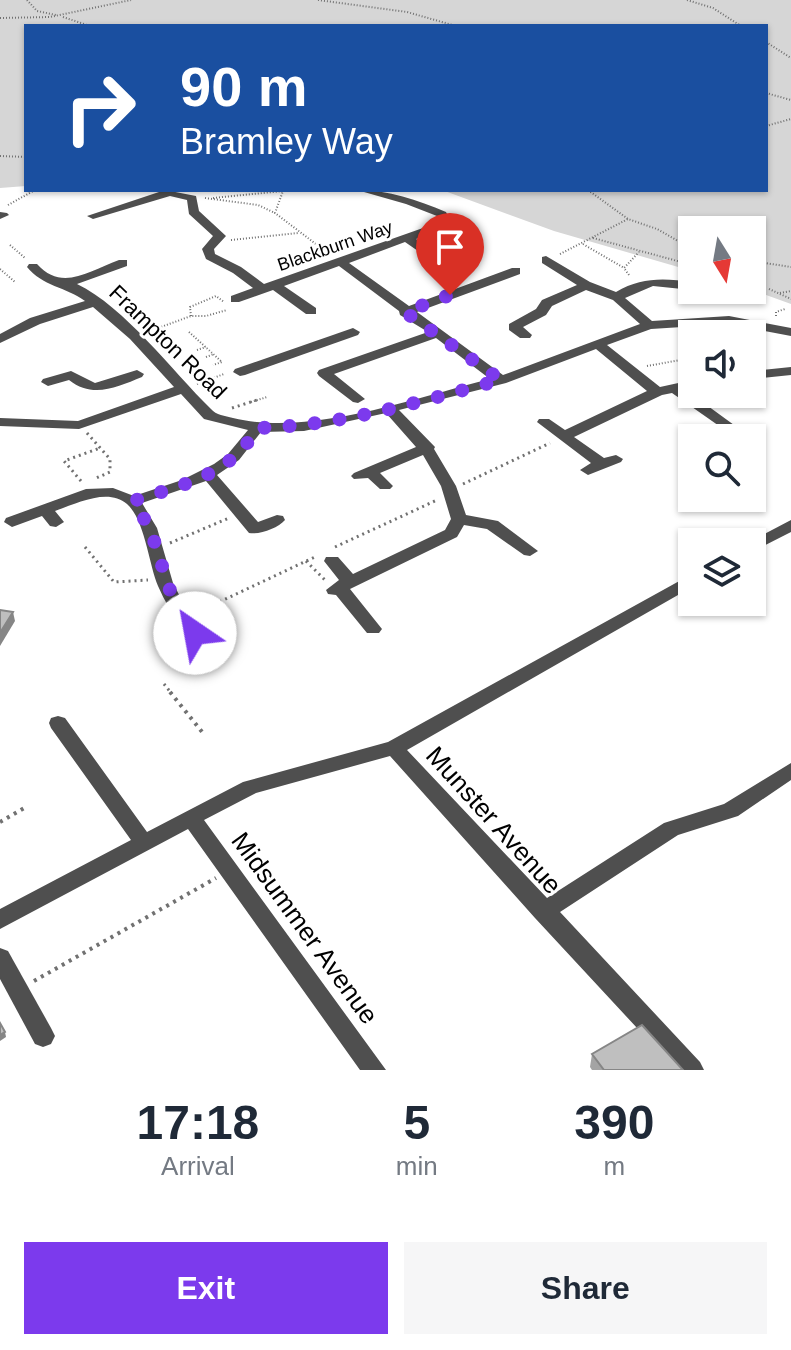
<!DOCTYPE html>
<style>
body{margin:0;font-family:Helvetica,sans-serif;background:#f6f6f7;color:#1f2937;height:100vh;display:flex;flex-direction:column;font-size:30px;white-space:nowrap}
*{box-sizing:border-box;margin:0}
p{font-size:26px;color:#747a83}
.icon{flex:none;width:44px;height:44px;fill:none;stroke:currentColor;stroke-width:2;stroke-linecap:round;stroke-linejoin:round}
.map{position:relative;height:1070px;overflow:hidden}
.details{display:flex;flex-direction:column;background:#fff;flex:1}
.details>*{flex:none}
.guide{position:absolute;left:24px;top:24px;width:744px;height:168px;border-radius:0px;box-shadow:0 2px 6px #0004;background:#1a4fa0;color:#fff;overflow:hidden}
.needle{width:52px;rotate:169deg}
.tools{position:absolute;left:678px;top:216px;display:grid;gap:16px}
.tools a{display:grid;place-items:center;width:88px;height:88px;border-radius:0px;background:#fff;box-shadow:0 2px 6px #0004;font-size:40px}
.pin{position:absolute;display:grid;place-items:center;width:68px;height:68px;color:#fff;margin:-82px -34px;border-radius:50% 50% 50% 0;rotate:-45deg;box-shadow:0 0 8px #0007}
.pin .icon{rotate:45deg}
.me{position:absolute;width:88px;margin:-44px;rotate:327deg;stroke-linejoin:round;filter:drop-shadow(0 0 6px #0008)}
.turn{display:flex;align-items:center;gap:28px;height:168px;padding:0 24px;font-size:36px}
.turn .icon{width:104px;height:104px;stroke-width:2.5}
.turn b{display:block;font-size:56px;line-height:68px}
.eta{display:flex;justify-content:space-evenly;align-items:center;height:136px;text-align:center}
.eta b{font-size:48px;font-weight:800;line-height:56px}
.button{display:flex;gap:16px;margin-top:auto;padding:16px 24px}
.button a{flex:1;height:92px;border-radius:0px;background:#7c3aed;color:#fff;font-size:32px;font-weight:800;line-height:92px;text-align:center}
.button a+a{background:#f6f6f7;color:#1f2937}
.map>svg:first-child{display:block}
.green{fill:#d6d6d6}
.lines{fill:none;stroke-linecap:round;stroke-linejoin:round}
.path-far2{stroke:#717171;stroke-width:2;stroke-dasharray:1 2;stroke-linecap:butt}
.path-far1{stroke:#717171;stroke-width:3;stroke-dasharray:2 4;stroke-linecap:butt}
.path{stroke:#717171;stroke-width:4;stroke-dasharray:3 5;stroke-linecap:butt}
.minor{fill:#4f4f4f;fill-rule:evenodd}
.wall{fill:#a4a4a4}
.shaded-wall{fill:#868686}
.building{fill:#bfbfbf;stroke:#868686;stroke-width:2}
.route{stroke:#7c3aed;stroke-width:14;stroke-dasharray:0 25.2}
.labels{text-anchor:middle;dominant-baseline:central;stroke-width:6;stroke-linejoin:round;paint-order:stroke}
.far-street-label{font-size:18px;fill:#000;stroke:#fff}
.street-label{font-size:22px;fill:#000;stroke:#fff}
.near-street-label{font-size:26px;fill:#000;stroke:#fff}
</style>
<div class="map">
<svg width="791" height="1070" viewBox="0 0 791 1070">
<rect width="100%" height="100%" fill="#fff"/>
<!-- green -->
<path class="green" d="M0 0H791V304L752 290V230H692V271L554 231 442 190H766V26H26V186L0 188Z"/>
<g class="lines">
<!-- path-far2 -->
<g class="path-far2">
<path d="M27 0 37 11 56 15"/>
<path d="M318 0 407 12 456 26"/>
<path d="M687 0 713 8 741 26"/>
<path d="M63 17 90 26"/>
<path d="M0 18 50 17 131 0"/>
<path d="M766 42 791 58"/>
<path d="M766 93 791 100"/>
<path d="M766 126 791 119"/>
<path d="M0 156 26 157"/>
<path d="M588 190 628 219 657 229 692 249"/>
<path d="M205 198 258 205 275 213"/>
<path d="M213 198 283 191 275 213 329 254"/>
<path d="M8 205 35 190"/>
<path d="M593 238 692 265"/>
<path d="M231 240 298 233"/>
<path d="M583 244 624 268"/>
<path d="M10 245 25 258"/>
<path d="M560 254 628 219"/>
<path d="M752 261 791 267"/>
<path d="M0 269 15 282"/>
<path d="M629 275 624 268 639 252"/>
<path d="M769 289 791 299"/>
<path d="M780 293 791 291"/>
<path d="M191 316 190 307 216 296 224 302"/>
<path d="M776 316V312L785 309"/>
<path d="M150 331 191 316H206L227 310"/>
<path d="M189 332 222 362 213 365"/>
<path d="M197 350 206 347"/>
<path d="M206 357 214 354"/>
<path d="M647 366 686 359"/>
<path d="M197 384 224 374"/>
<path d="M251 402 267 397"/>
</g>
<!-- path-far1 -->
<g class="path-far1">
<path d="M232 408 257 400"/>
<path d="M87 433 110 459V472L94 479"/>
<path d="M81 481 64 461 100 448"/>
<path d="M463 484 550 443"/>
<path d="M170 543 229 518"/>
<path d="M85 547 114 582 148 580"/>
<path d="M335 547 437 500"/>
<path d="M306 561 326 581"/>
<path d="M198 612 317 556"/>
<path d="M164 684 172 694"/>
</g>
<!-- path -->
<g class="path">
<path d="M170 692 203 733"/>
<path d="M0 822 26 807"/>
<path d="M34 981 216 878"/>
</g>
<!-- minor -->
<g class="minor">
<path d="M165 190 196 196 199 211 226 236 214 249 215 254 241 267 264 284 440 222 437 216 406 204 357 190C389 190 417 200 446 212L451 222 471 227V231L447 228 416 239 455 265V271H447L405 242 349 263 409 306 512 268H520V274L417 312 503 375 640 324 613 300 586 290 552 306 546 315 523 327 532 335 530 338H520L509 330V324L536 309 542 300 577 285 542 263V257L546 256 590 282 616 292C641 277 664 278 692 282V290L653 286 625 298 652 321 729 316 791 328V336L729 324 651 329 607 345 660 387 692 380V388L686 390 734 425 732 428H722L672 393 662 395 574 437 604 458 616 455 623 459 621 462 588 475 580 470 591 463 537 422 539 419H549L565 430 647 391 596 349 506 383 399 410 435 447 434 449 456 486 466 515 498 521 538 551 530 556 524 555 487 529 464 525 457 537 350 589 382 629 379 633H367L336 595 328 594 326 590 339 580 324 561 326 557H338L353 574 445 530 451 519 441 486 423 455 380 473 393 486 390 489H380L368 478 354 479 351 476 354 473 416 447 386 413 304 431 261 432 239 460 217 475 258 522 277 515 283 516 285 520C278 528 260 535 249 533L206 481 142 503 157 528 173 583 190 616 226 659 223 663H211C190 639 171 616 158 586 149 565 145 520 127 504 108 487 75 504 55 511L64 522 56 527 50 526 42 516 12 527 4 522 6 518 86 489 113 488 134 496 182 480 214 464 228 454 248 430 204 419 181 394 79 429 0 426V418L78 421 174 387 130 339 93 307 40 324 0 343V334L30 318 85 301C66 287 42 286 27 267L29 264H37C62 292 89 271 119 260H127V266L77 284C125 307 172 371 211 409 216 415 225 416 233 418 309 437 414 398 490 379L436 338 334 374 365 399 358 403 353 402 319 376 317 373 319 370 428 332 400 315 399 311 339 266 284 286 316 308V314H306L273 290 239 302H231V296L253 288 233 273 206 259 202 249 213 236 189 214 187 200 170 196 93 219 87 216Z"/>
<path d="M0 212 7 213 9 215 0 219Z"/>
<path d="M752 286 761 290C752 296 729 296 720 290H752Z"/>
<path d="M353 328 360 332 358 335 245 375 240 376 233 372 235 369Z"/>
<path d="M687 334 692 336V351L687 350 680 338Z"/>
<path d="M791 367V375L752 379V371Z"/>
<path d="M137 370 144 374 142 377C117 387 93 399 69 380L48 386 41 382 43 379 71 371 95 383Z"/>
<path d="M791 520V532L752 552V542H749Z"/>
<path d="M692 574V587L407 750 547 898 664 823 724 804 791 763V780L738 816 678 835 560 912 700 1062 704 1070H676L535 918 390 756 256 793 204 820 386 1070H360L188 829 0 929V909L131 840 51 728 49 723 51 718 58 716 65 718 147 832 243 782 388 742Z"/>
<path d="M0 948 8 951 51 1028 55 1036 51 1044 43 1047 35 1044 0 979Z"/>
</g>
</g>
<!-- wall -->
<path class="wall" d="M592 1054 683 1070H592L590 1067Z"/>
<!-- shaded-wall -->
<g class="shaded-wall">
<path d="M13 612 15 621 0 646V633Z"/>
<path d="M5 1032 6 1037 0 1041V1035Z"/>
</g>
<!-- building -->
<g class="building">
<path d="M0 610 13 612 0 633Z"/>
<path d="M0 1023 5 1032 0 1035Z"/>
<path d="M642 1025 683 1070H604L592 1054Z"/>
</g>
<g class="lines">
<!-- route -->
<path class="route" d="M195 633C165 597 166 568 149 528 145 519 138 510 133 501 181 485 231 476 257 428 341 426 421 401 501 380L405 312 450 295"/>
</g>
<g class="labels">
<!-- far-street labels -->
<g class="far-street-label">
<text transform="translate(335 246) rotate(-19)">Blackburn Way</text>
</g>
<!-- street labels -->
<g class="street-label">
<text transform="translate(168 342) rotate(44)">Frampton Road</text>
</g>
<!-- near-street labels -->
<g class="near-street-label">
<text transform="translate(494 820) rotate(48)">Munster Avenue</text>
<text transform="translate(305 928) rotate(54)">Midsummer Avenue</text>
</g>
</g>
</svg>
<div class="tools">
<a><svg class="needle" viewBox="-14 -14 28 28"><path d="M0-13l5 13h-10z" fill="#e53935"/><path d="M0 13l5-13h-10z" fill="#747a83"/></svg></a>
<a><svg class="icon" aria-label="sound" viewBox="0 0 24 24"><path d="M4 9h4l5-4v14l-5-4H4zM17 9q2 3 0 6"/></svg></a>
<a><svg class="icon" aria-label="search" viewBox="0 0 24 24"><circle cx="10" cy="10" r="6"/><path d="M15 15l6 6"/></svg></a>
<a><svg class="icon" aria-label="layers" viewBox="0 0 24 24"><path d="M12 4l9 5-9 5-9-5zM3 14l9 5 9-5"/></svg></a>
</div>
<div class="pin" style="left:450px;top:295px;background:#d93025"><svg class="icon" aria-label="arrive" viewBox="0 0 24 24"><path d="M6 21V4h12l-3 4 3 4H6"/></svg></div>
<svg class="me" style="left:195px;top:633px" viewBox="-20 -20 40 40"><circle r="19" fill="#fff"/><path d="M0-13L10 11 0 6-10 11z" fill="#7c3aed"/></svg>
<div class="guide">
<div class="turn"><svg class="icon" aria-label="right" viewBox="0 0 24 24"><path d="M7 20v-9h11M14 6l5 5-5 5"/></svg><div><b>90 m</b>Bramley Way</div></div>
</div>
</div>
<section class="details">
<div class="eta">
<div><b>17:18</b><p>Arrival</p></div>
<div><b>5</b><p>min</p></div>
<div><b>390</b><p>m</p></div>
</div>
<div class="button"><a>Exit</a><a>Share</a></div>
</section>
